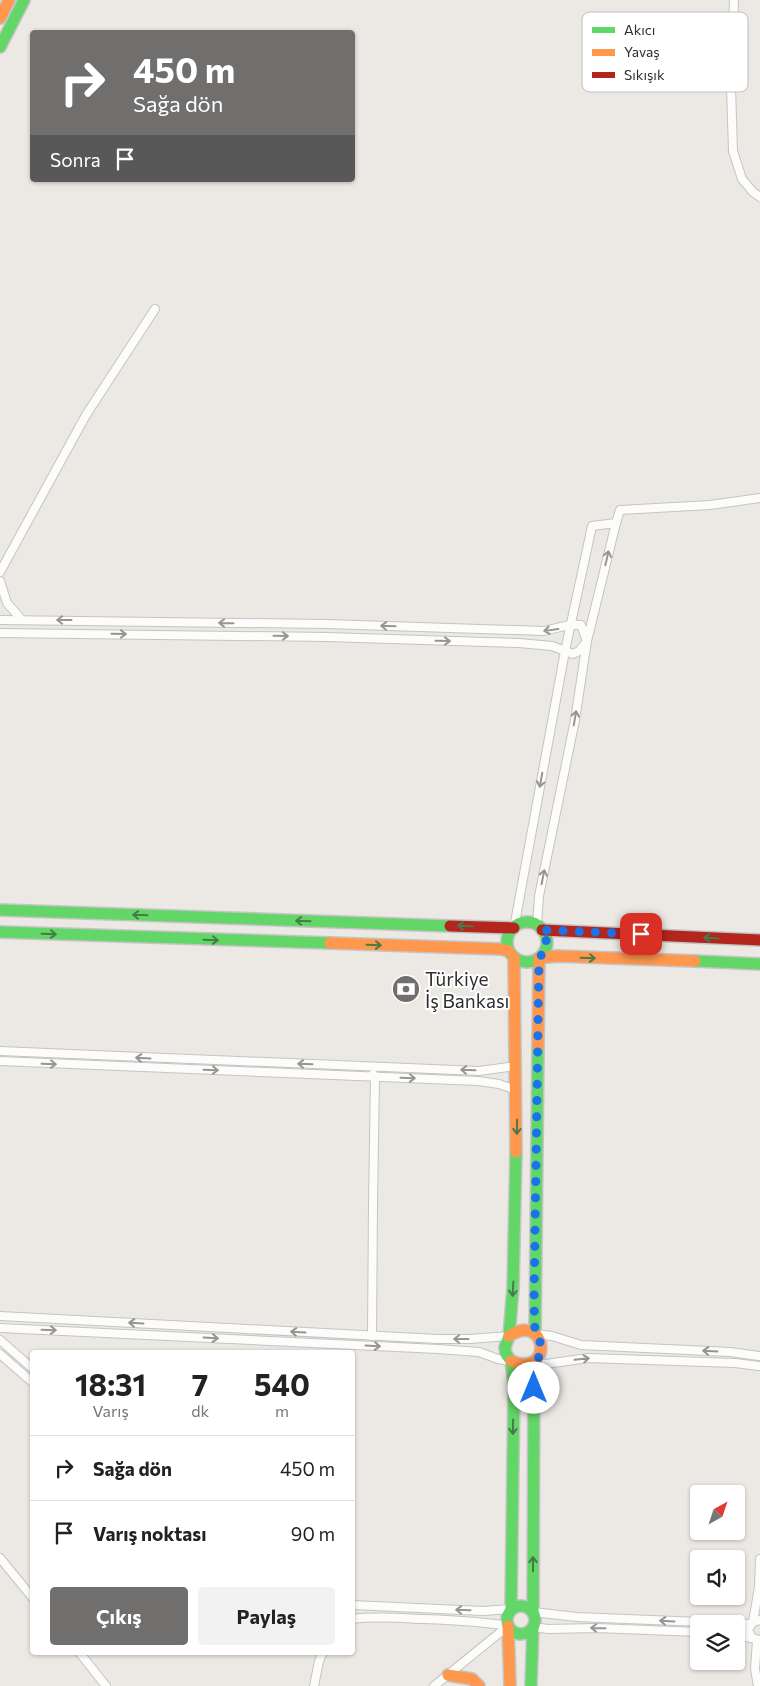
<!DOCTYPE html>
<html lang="tr">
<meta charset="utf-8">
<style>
body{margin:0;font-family:Commissioner,sans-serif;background:#f2f2f2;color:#222;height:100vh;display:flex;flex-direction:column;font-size:19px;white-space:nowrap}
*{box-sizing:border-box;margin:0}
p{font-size:16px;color:#767676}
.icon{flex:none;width:28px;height:28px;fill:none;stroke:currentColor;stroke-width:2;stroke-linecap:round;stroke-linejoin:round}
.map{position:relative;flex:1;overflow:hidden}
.details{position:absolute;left:30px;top:1350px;width:325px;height:305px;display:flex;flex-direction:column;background:#fff;border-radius:5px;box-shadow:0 1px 4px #0004}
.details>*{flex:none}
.guide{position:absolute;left:30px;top:30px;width:325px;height:152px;border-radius:5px;box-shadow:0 1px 4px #0004;background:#706f6e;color:#fff;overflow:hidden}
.needle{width:32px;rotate:40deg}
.fabs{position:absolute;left:690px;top:1485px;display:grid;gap:10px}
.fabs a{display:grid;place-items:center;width:55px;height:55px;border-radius:5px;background:#fff;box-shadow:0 1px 4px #0004;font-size:25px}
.pin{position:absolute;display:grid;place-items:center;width:42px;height:42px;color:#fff;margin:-21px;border-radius:10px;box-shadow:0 2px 8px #0006}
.me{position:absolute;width:55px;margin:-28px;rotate:0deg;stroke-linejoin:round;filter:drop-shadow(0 0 4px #0008)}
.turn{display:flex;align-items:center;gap:18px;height:105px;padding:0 20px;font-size:22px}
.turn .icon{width:65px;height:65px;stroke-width:2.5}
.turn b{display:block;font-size:35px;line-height:42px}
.then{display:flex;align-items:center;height:48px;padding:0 20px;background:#0003;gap:10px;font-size:19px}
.eta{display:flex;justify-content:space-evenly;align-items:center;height:85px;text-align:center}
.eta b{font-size:30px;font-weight:700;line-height:35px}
.cta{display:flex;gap:10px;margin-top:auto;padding:10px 20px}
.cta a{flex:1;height:58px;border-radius:5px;background:#706f6e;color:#fff;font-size:20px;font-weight:700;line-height:58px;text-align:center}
.cta a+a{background:#f2f2f2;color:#222}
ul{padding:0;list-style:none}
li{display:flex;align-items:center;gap:15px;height:65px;padding:0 20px;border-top:1px solid #e0e0e0}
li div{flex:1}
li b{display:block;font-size:19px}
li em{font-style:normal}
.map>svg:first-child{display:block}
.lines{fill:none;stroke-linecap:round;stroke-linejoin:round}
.street-casing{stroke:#c5c4c5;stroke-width:10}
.fast-casing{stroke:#c5c4c5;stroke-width:14}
.slow-casing{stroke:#c5c4c5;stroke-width:14}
.jam-casing{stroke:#c5c4c5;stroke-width:14}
.street{stroke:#fcfcfb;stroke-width:8}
.fast{stroke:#63d668;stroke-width:11}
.slow{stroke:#ff974d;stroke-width:11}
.jam{stroke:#b3261e;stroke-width:11}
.oneway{stroke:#959594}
.oneway2{stroke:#467a48}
.route{stroke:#1a73e8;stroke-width:9;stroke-dasharray:0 16.2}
.labels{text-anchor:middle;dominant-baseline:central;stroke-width:4;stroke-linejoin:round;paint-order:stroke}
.poi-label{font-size:19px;fill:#2e2e2e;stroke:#fff;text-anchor:start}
.key{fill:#fff;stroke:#c0c0c0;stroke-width:1}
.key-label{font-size:14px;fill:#2e2e2e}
</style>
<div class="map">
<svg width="760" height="1686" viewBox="0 0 760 1686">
<rect width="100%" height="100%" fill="#ece8e4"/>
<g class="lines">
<defs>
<g id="street">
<path d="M734 0 731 87 733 151 742 179 753 192 760 197"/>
<path d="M0 572 86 415 155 309"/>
<path d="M0 581 7 603 22 620"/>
<path d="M0 620 327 624 543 631C556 629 568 623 581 625L587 641 579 651 573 654 552 646 519 643 327 637 0 633"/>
<path d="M537 925 539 896 575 720 587 641 616 523"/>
<path d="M514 928 565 651 592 526 616 523 620 510 710 505 760 498"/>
<path d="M0 1051 479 1071 516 1066"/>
<path d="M0 1061 478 1081 499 1084 516 1090"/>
<path d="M0 1316 437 1339H469L509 1336"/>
<path d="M0 1328 438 1349 479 1352 498 1359 511 1361"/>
<path d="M535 1334 552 1336 581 1345 730 1352 759 1356"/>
<path d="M372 1336 373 1204 375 1077 373 1074"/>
<path d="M0 1340 32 1368"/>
<path d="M0 1354 32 1382"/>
<path d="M534 1363 546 1364 588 1358 735 1363 759 1366"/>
<path d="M0 1558 32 1597"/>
<path d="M352 1605 483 1611 511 1609"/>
<path d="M533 1612 577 1617 750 1624"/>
<path d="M352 1619C375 1616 399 1618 423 1619 451 1620 480 1621 508 1626"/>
<path d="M760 1620 753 1622 748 1630 752 1638 760 1640"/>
<path d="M753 1622 759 1587 760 1559"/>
<path d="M533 1627 548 1629 596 1628 699 1632"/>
<path d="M736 1636 752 1638"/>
<path d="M757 1640 755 1669 758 1686"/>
<path d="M79 1652 106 1686"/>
<path d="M314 1686 319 1661 323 1652"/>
<path d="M434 1686 508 1626"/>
</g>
<g id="fast">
<path d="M0 47 24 0"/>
<path d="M0 910 450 926"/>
<circle cx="527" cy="942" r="20"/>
<path d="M0 932 330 943"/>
<path d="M695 961 760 964"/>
<path d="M535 1334 538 1047"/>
<circle cx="521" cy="1620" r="14"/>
<path d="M511 1609 514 1385 511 1361 506 1354 505 1347 509 1336 513 1288 516 1152"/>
<path d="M533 1612 534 1363"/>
<path d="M531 1686 533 1627"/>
</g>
<g id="slow">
<path d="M0 18 9 0"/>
<path d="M330 943 500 949 509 951"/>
<path d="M514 957 516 1152"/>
<path d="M538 1047 539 958 557 956 695 961"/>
<path d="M509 1336C548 1311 554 1379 511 1361"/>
<path d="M508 1626 510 1686"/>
<path d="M448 1675 472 1679 479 1686"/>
</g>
<g id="jam">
<path d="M450 926 514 928"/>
<path d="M542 930 760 940"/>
</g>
</defs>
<!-- street casing -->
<use href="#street" class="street-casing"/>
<!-- fast casing -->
<use href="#fast" class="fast-casing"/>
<!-- slow casing -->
<use href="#slow" class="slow-casing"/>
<!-- jam casing -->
<use href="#jam" class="jam-casing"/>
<!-- street -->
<use href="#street" class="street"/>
<!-- fast -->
<use href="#fast" class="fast"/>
<!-- slow -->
<use href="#slow" class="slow"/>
<!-- jam -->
<use href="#jam" class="jam"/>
</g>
<!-- one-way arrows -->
<defs><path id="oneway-shaft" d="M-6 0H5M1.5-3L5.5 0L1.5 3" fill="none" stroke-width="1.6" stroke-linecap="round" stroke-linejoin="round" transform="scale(1.25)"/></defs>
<g class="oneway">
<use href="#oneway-shaft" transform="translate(607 558) rotate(-77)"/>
<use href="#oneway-shaft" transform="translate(64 620) rotate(-180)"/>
<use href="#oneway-shaft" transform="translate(226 623) rotate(-179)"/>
<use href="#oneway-shaft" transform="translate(388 626) rotate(-178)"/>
<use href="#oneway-shaft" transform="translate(551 630) rotate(172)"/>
<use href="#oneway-shaft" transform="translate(119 634) rotate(1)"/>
<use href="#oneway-shaft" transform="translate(281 636) rotate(1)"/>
<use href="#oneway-shaft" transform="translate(443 641) rotate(1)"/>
<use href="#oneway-shaft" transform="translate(575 718) rotate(-80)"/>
<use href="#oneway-shaft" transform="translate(541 780) rotate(100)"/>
<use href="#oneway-shaft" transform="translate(543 877) rotate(-79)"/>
<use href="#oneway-shaft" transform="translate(143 1058) rotate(-177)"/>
<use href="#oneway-shaft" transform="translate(49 1064) rotate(2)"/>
<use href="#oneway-shaft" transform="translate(305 1064) rotate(-178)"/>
<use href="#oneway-shaft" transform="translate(211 1070) rotate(2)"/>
<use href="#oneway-shaft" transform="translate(468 1070) rotate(-178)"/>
<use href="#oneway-shaft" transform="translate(408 1078) rotate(2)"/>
<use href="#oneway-shaft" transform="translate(136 1323) rotate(-177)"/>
<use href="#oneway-shaft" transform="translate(49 1330) rotate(2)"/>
<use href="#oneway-shaft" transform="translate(298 1332) rotate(-177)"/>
<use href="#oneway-shaft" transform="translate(211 1338) rotate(3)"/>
<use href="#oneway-shaft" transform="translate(461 1339) rotate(180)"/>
<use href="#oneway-shaft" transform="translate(373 1346) rotate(3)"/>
<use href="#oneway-shaft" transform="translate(710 1351) rotate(-177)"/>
<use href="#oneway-shaft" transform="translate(582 1359) rotate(-6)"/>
<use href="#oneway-shaft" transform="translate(463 1610) rotate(-178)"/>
<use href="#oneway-shaft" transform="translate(667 1621) rotate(-177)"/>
<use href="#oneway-shaft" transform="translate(598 1628) rotate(-179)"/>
</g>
<g class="oneway2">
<use href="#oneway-shaft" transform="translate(140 915) rotate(-178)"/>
<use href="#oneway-shaft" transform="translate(303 921) rotate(-178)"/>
<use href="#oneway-shaft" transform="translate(465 926) rotate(-178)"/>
<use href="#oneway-shaft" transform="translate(49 934) rotate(2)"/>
<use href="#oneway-shaft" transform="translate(711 938) rotate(-177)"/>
<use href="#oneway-shaft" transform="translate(211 940) rotate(2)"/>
<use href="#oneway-shaft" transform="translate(374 945) rotate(2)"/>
<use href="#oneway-shaft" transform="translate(588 958) rotate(2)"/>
<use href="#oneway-shaft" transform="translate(517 1127) rotate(91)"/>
<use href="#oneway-shaft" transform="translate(513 1289) rotate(93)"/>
<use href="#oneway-shaft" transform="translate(513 1427) rotate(91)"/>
<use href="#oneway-shaft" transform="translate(533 1564) rotate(-90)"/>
</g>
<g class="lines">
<!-- route -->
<path class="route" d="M534 1388V1363L538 1359 542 1348 540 1342 535 1334 534 1300 539 958C547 949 549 941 542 930L641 934"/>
</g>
<!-- icons -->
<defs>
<symbol id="bank-disc" viewBox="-11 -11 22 22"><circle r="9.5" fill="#706f6e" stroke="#fff"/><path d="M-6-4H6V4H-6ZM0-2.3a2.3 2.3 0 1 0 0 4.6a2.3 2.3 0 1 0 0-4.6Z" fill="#fff"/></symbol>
</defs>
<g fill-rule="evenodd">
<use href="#bank-disc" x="390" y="973" width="32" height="32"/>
</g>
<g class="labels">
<!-- poi labels -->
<g class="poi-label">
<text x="425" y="978">Türkiye<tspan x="425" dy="22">İş Bankası</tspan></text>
</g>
</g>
<!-- legend -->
<rect x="582" y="12" width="166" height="80" rx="8" class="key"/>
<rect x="592" y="27" width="23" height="6" fill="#63d668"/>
<rect x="592" y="49" width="23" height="7" fill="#ff974d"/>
<rect x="592" y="72" width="23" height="6" fill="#b3261e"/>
<g class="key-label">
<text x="624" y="35">Akıcı</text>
<text x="624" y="57">Yavaş</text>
<text x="624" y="80">Sıkışık</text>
</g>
</svg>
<div class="fabs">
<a><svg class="needle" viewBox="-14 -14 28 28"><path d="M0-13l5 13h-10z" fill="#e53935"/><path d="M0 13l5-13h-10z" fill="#767676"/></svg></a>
<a><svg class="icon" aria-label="sound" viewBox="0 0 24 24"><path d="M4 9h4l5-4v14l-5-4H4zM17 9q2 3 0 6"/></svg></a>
<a><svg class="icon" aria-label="layers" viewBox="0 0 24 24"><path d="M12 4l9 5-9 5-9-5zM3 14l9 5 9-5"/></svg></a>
</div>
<div class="pin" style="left:641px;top:934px;background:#d93025"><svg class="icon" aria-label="arrive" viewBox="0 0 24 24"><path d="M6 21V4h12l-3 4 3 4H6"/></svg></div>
<svg class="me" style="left:534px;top:1388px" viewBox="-20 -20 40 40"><circle r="19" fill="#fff"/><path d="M0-13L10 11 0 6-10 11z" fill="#1a73e8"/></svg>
<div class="guide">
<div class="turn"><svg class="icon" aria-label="right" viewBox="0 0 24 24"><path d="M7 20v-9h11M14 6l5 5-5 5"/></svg><div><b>450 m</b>Sağa dön</div></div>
<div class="then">Sonra<svg class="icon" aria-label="arrive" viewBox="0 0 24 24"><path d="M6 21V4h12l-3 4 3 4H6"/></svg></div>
</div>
<section class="details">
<div class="eta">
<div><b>18:31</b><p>Varış</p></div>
<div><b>7</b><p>dk</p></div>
<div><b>540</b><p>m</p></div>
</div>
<ul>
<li><svg class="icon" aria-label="right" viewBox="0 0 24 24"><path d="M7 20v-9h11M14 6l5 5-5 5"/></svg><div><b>Sağa dön</b></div><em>450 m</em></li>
<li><svg class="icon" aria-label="arrive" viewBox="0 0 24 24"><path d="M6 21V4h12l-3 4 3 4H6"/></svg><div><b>Varış noktası</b></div><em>90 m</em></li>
</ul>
<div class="cta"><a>Çıkış</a><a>Paylaş</a></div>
</section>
</div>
